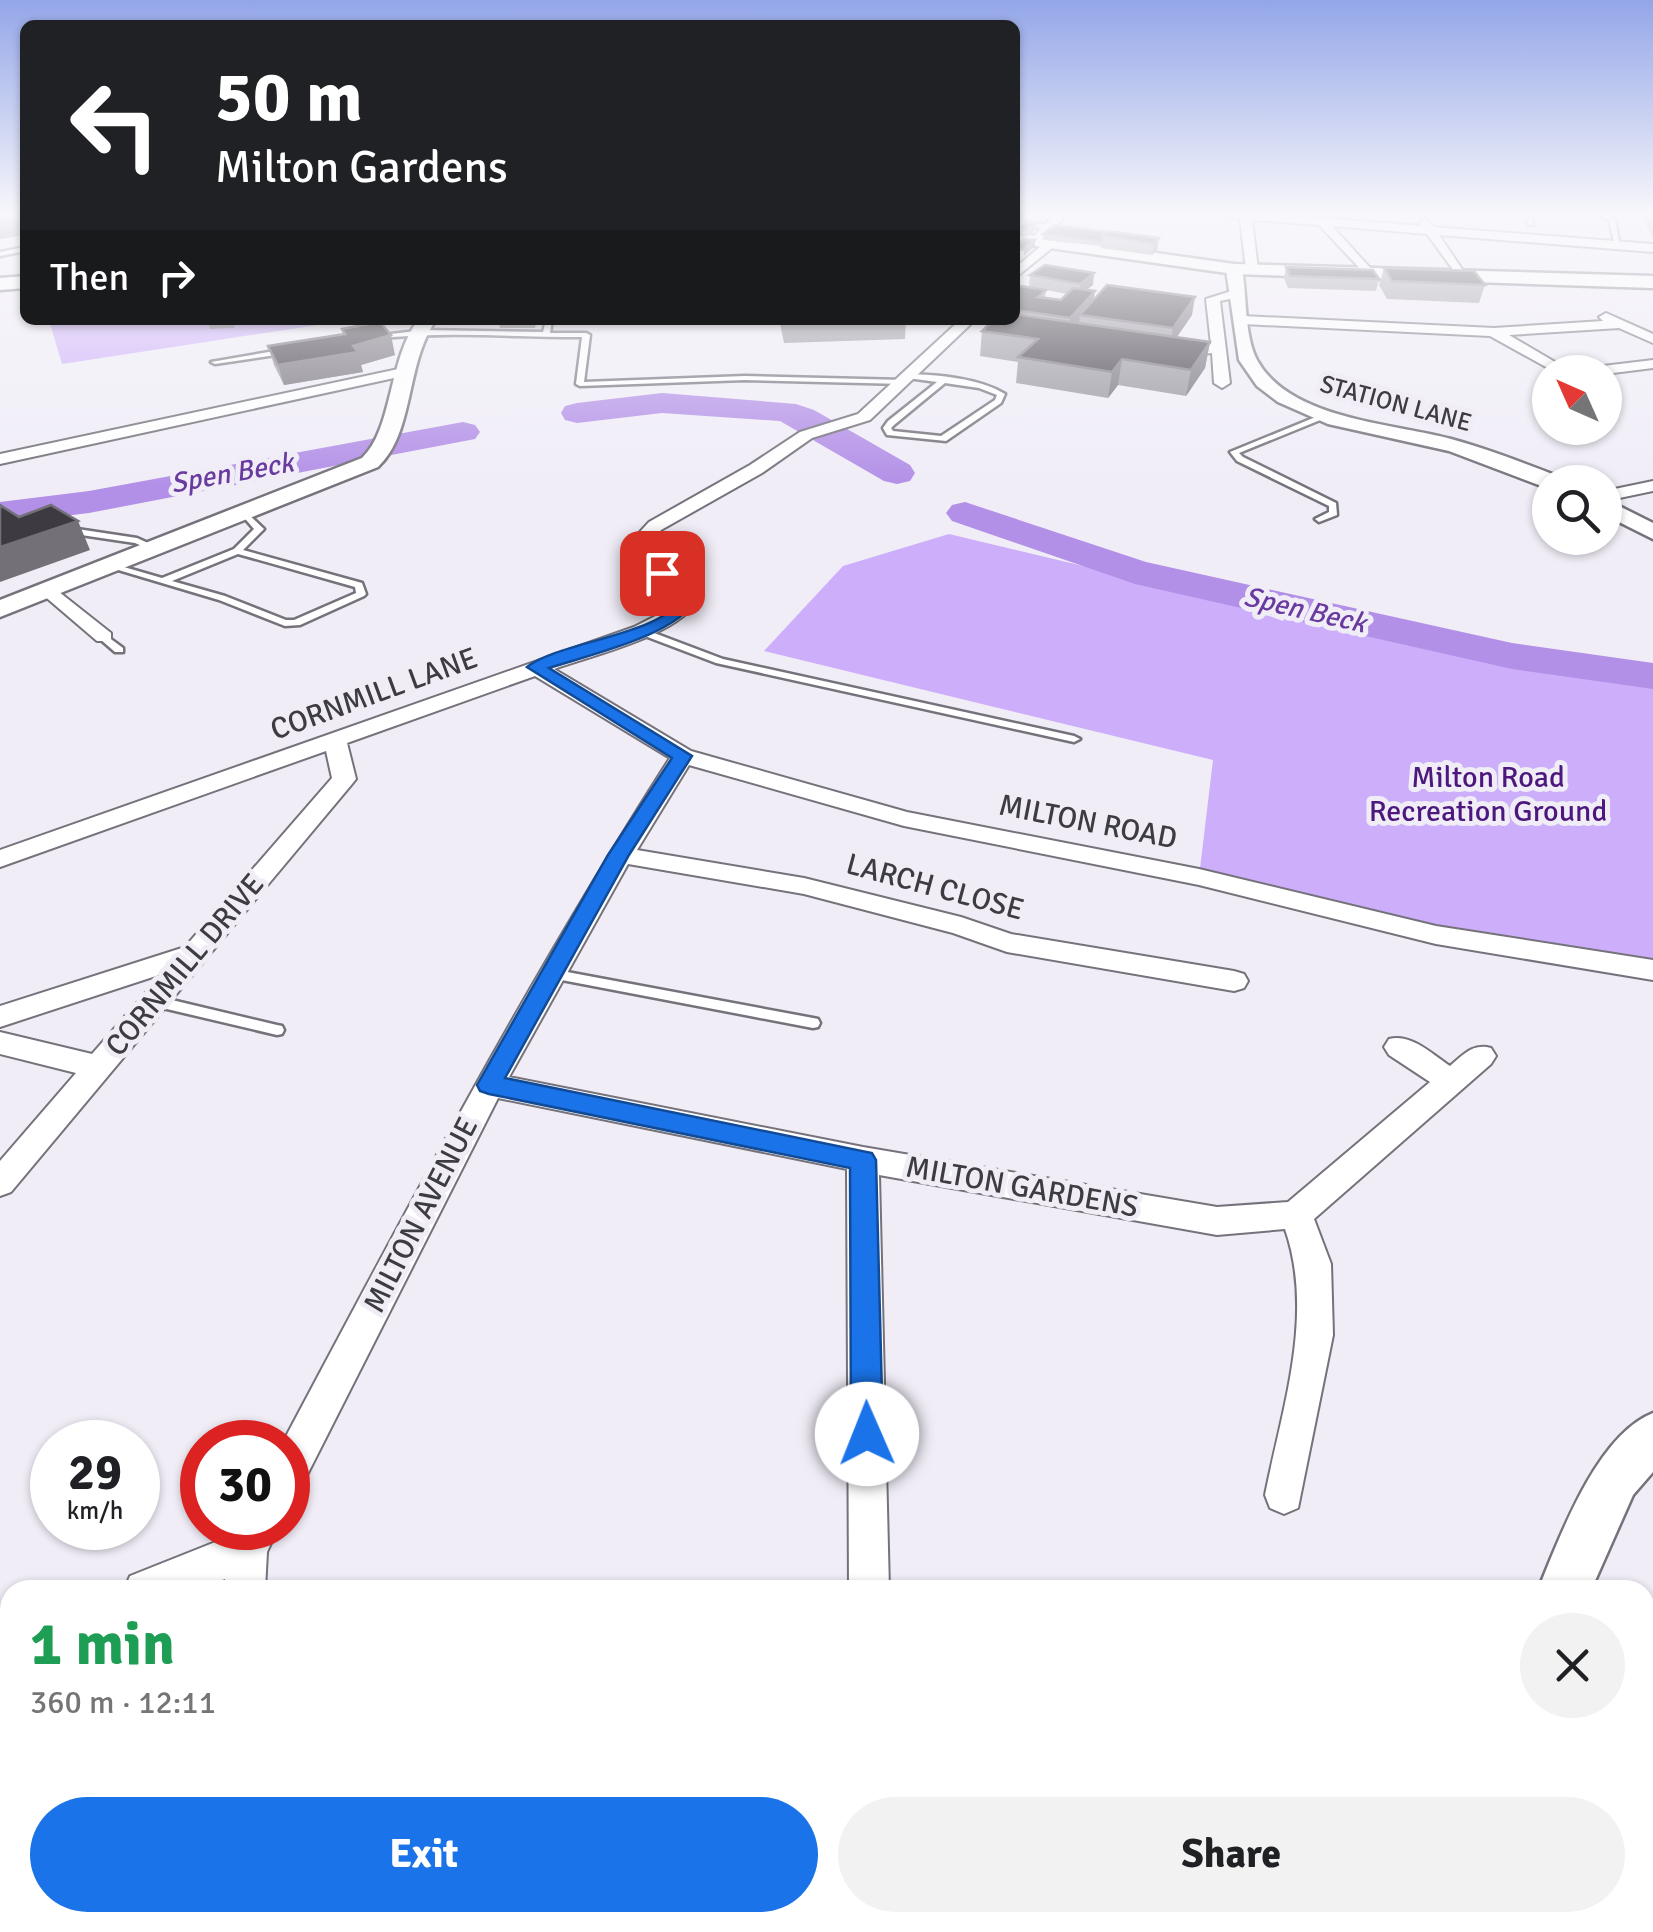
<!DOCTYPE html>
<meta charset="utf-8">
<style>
body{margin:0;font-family:Signika,sans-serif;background:#f2f2f2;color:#202124;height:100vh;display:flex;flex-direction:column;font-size:38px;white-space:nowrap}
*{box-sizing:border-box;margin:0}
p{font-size:32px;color:#757577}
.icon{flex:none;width:55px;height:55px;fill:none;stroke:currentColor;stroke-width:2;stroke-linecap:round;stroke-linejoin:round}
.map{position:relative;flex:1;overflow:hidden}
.panel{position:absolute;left:0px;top:1580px;width:1655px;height:352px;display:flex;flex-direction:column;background:#fff;border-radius:30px 30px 0 0;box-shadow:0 2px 8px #0004}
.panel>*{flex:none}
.banner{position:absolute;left:20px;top:20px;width:1000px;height:305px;border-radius:15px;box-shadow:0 2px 8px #0004;background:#202124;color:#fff;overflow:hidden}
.needle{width:65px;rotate:315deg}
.buttons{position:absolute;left:1532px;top:355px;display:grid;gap:20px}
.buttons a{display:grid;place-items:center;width:90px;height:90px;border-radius:50%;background:#fff;box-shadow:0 2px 8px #0004;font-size:50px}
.speed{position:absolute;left:30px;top:1420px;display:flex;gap:20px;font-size:50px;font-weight:700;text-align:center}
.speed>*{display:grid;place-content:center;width:130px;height:130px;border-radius:50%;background:#fff;box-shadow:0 2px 8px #0004;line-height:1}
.speed small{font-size:25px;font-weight:400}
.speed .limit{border:15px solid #d22;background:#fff;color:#111}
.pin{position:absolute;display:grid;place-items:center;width:85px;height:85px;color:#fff;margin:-42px;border-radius:20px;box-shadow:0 5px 15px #0006}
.me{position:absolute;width:110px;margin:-55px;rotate:359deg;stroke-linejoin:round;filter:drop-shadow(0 0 8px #0008)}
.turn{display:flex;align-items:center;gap:35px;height:210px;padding:0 30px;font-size:45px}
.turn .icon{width:130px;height:130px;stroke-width:2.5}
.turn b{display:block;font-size:70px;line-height:85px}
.then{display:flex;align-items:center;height:95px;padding:0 30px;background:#0003;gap:20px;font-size:38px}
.round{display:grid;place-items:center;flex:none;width:105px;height:105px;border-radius:52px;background:#f2f2f2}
.overview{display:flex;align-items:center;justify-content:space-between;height:170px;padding:0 30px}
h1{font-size:60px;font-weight:700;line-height:75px;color:#1e9e55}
.button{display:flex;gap:20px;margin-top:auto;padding:20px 30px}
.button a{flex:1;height:115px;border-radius:60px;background:#1a73e8;color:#fff;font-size:40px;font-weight:700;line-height:115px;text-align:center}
.button a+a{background:#f2f2f2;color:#202124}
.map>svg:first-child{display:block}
.green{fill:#ccaefa}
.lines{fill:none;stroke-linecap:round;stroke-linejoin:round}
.river{fill:#b390e7;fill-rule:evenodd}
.service-casing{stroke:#75727b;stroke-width:5}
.minor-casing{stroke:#75727b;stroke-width:4}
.tertiary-casing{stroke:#75727b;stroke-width:5}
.secondary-casing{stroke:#75727b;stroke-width:5}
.primary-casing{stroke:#75727b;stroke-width:5}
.service{fill:#fff;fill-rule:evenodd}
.minor{fill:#fff;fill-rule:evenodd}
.tertiary{fill:#fff;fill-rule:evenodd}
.secondary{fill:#fff;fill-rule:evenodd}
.primary{fill:#fff;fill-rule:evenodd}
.wall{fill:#96949c;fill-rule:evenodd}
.shaded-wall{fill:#737078}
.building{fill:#3d3a42;stroke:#737078;stroke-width:2.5}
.route{fill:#1a73e8;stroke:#114b97;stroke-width:2.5}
.labels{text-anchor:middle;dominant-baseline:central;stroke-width:10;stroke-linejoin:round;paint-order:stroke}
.far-street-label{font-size:25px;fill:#3d3c40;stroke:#f0edf7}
.far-water-label{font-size:28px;font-style:italic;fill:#693a9f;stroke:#f0edf7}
.street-label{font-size:30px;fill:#3d3c40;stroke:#f0edf7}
.park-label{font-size:30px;fill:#4c187e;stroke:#f0edf7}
</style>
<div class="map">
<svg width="1653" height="1932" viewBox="0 0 1653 1932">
<rect width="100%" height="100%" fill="#f0edf7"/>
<!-- green -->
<g class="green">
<path d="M49 320H350L62 364Z"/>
<path d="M949 534 1226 600 1283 621 1291 607 1653 676V964L1549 954 1199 877 1213 760 764 651 843 566Z"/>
</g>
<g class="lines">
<!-- river -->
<g class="river">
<path d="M662 393 796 404 814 410 910 465 915 473 910 481 897 484 884 481 780 421 662 413 577 423 565 420 561 413 565 406 577 403Z"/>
<path d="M463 422 475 425 480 432 475 439 89 513 0 524V502L89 491Z"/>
<path d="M965 502 1146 562 1512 643 1653 663V689L1512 669 1135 584 952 521 946 513 952 505Z"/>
</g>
<defs>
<g id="service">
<path d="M1526 214H1532L1533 225 1528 224Z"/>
<path d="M1598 214H1607L1615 219 1620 247 1615 246 1609 220Z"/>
<path d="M1015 220 1050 225 1053 227 1050 229 1015 224Z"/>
<path d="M25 247V251L0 256V252Z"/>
<path d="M546 320H552L550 333H586L590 335 584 382 745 376 904 380 908 382 904 384 745 380 580 386 576 384 582 337C513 337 442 331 371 339L367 337 424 330 543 332Z"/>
<path d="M286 349H289V353L215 364 211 362Z"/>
<path d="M908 374C939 375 979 378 1005 394L1001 403 946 441 887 435 883 428 888 421 937 382 908 378ZM945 383 979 388 997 395 995 400 941 436 893 431 891 428 894 425Z"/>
<path d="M1323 414 1330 416 1239 453 1243 457 1336 503 1337 515 1319 522 1315 519 1329 512V506L1237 461 1230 452Z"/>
<path d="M245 511 264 529 243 550 362 583 366 594 364 596 300 625 285 626 219 600 105 566 110 563 162 578 234 549 254 529 241 514ZM238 554 355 587 356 593 294 620H286L225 596 172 581Z"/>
<path d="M64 527 137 538 161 549 156 552 135 543 61 532 59 530Z"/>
<path d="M641 628 723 659 1074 736 1080 739 1074 742 716 663 637 633V629Z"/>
<path d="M104 634 123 648V652H115L100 639 99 637Z"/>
<path d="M551 969 813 1018 818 1019 820 1023 818 1027 813 1028 546 977 544 974Z"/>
<path d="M155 996 277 1025 282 1026 284 1030 282 1034 277 1035 150 1005 148 1001Z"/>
</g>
<g id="minor">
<path d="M1055 214H1067L1040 244H1032V238Z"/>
<path d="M1215 214H1270L1422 226 1419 222 1425 219 1434 227 1653 244V252L1439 235 1466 275 1460 279 1427 234 1332 226 1372 270V276L1368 277 1319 225 1252 220 1258 269 1252 273 1246 269 1240 219Z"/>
<path d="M1047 241 1057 244 1015 278V268Z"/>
<path d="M1238 289 1243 290V296L1220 301 1230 383 1222 388 1214 383 1212 353 1172 357 1165 353 1211 344 1206 299Z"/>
<path d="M1606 313 1653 334V343L1619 328 1509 335 1572 372H1555L1490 336 1243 324 1236 320 1243 316 1494 328 1603 321 1599 317Z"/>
<path d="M960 320H975L870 420 812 438 762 473 661 530 645 548 699 598C681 635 593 655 554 669L691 751 907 812 1199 869 1436 926 1653 960V980L1436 944 1199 885 904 826 689 765 637 850 804 878 961 917 1011 934 1234 971 1244 974 1248 981 1244 988 1234 991 1007 952 953 933 804 894 628 864 509 1077 863 1147 1217 1207 1288 1202 1430 1082 1389 1055 1384 1047 1389 1039C1411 1033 1432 1054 1450 1066 1464 1054 1473 1043 1491 1048L1496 1056 1491 1064 1314 1219 1331 1264 1333 1335 1298 1508 1284 1514 1270 1508 1265 1495C1282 1409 1315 1315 1285 1229L1217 1235 879 1175 889 1590H849L847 1169 498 1098 302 1485 288 1490V1442H283C406 1210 529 978 670 758L535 676 347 743 356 779 352 784 11 1192 0 1196V1161L76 1073 0 1054V1032L92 1054 162 974 0 1027V1006L185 947 332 778 326 751 0 867V850L634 627 675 606 679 599 625 548 649 522 750 465 800 432 858 414Z"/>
<path d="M1653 360V368L1605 374 1579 372 1586 368Z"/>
<path d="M403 368 410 372 408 375 0 464V454Z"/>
<path d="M1653 481V491L1605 501V491Z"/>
<path d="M49 584 111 633V641H97L42 594V586Z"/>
<path d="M237 1528H278L267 1552 265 1590H225V1579L196 1590H124L130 1576 233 1535Z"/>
<path d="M10 1621V1663L0 1667V1625Z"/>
<path d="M208 1922H256L255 1932H207Z"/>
<rect x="851" y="1922" width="48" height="10"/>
</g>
<g id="tertiary">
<path d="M1234 264 1242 269C1247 296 1244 335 1257 360 1290 420 1392 423 1451 439 1488 449 1524 463 1560 477L1563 482 1544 487 1449 451 1328 424 1278 402 1257 386 1239 360 1226 269Z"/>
<path d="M418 320H436C405 364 415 432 378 467L0 617V600L362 458C393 429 388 360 418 320Z"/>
<path d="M1605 499 1653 523V539L1605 515Z"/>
<path d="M1653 1413V1472L1633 1495 1591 1590H1538C1560 1536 1597 1435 1653 1413Z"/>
<path d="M1582 1922H1643L1646 1932H1584Z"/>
</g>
<path id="secondary" d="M1015 233 1234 264 1653 276V288L1234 274 1015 243Z"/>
<path id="primary" d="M25 276V288L0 290V278Z"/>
</defs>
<!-- service casing -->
<use href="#service" class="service-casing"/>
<!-- minor casing -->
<use href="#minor" class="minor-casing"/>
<!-- tertiary casing -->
<use href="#tertiary" class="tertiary-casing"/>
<!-- secondary casing -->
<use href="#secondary" class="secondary-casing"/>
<!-- primary casing -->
<use href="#primary" class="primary-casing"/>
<!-- service -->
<use href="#service" class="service"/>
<!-- minor -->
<use href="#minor" class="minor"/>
<!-- tertiary -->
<use href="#tertiary" class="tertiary"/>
<!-- secondary -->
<use href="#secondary" class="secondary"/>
<!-- primary -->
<use href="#primary" class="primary"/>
</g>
<!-- wall -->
<g class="wall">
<path d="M1641 214H1653V239Z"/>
<path d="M1036 229 1026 237 1015 236 1016 230Z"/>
<path d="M1043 234 1159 238 1157 250 1152 255 1101 248V246L1043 240Z"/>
<path d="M1286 267 1379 279 1376 291 1288 288 1284 278Z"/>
<path d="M1384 268 1485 285 1479 303 1387 299 1379 285Z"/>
<path d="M1030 275 1093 285 1086 290 1094 300 1192 315 1176 338 1210 342 1205 368 1186 396 1118 385 1108 398 1016 383 1018 362 980 356 982 331 989 325 977 323 978 320H1015V285L1029 287ZM1046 290 1067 294 1061 300 1045 298Z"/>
<path d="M208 320H235L234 328 210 329Z"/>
<path d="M485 320H537L535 328H500L499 322 485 323Z"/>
<path d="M770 320H906L905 339 784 343 780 323H771Z"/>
<path d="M342 329 395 355 361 365 363 372 284 385 274 365 268 346 343 334Z"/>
</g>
<!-- shaded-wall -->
<g class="shaded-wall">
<path d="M8 214H25V235L0 239V216Z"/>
<path d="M1037 223 1036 229 1026 237 1027 231Z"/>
<path d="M1159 238 1157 250 1152 255 1154 244Z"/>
<path d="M1020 239 1018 261 1015 263V242Z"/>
<path d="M1035 240V246L1024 256V250Z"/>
<path d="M1094 273 1093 285 1078 296 1080 284Z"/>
<path d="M1095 291 1092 310 1080 315 1079 324 1067 337 1070 318Z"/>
<path d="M1195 297 1192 315 1170 347 1173 328Z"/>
<path d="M391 335 395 355 361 365 363 372 284 385 278 365Z"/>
<path d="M1210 342 1205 368 1186 396 1191 370Z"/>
<path d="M1122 359 1118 385 1108 398 1112 372Z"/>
<path d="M78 521 90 550 0 582V547Z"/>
</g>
<!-- building -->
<g class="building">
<path d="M1026 222 1037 223 1027 231 1016 230Z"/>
<path d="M1055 225 1108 232 1102 236V241L1043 234Z"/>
<path d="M1108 231 1159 238 1154 244 1102 236Z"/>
<path d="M1024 239 1035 240 1024 250 1019 249V243Z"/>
<path d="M1045 265 1094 273 1080 284 1030 275Z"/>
<path d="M1286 267 1373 270 1379 279 1290 276Z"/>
<path d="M1384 268 1474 271 1485 285 1392 281Z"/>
<path d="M1015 285 1046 290 1038 297 1061 300 1073 288 1095 291 1070 318 1015 310Z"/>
<path d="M1107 285 1195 297 1173 328 1080 315Z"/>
<path d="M1015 314 1210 342 1191 370 1122 359 1112 372 1018 357 1038 339 982 331 993 320H1015Z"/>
<path d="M380 322 391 335 353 346 358 352 278 365 268 346 345 334 342 329Z"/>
<path d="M0 505 19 517 51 505 78 521 0 547Z"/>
</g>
<!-- sky -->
<linearGradient id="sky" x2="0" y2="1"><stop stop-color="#93a6e8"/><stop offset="0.44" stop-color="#f8f7fb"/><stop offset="1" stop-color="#f8f7fb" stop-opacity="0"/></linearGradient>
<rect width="1653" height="485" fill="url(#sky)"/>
<!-- route -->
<path class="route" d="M656 570H667L695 595 697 598C678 635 589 655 549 668L692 756 629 855 505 1078 872 1153 876 1160 883 1434 878 1444 867 1448 856 1444 851 1434 850 1168 489 1094 480 1091 477 1085 608 855 672 758 527 667C558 642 661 635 681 599L656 576Z"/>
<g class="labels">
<!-- far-street labels -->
<g class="far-street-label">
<text transform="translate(1396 403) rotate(15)">STATION LANE</text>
</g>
<!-- far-water labels -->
<g class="far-water-label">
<text transform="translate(232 473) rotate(-10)">Spen Beck</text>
<text transform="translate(1305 610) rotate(13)">Spen Beck</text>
</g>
<!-- street labels -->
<g class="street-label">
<text transform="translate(374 694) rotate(-20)">CORNMILL LANE</text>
<text transform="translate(1088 822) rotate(11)">MILTON ROAD</text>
<text transform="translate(935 887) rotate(15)">LARCH CLOSE</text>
<text transform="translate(185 965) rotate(-50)">CORNMILL DRIVE</text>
<text transform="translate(1022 1187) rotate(10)">MILTON GARDENS</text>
<text transform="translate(421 1215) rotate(-63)">MILTON AVENUE</text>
</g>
<!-- park labels -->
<g class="park-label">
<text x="1488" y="777">Milton Road<tspan x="1488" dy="34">Recreation Ground</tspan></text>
</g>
</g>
</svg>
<div class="buttons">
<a><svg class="needle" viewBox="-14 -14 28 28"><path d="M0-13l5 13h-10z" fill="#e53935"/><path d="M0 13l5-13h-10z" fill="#757577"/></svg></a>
<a><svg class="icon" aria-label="search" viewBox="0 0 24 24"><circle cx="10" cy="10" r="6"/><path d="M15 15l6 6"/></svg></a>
</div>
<div class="speed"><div>29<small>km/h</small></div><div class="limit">30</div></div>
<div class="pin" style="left:662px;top:573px;background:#d93025"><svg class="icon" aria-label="arrive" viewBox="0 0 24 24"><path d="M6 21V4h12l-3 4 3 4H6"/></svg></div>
<svg class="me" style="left:867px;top:1434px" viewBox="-20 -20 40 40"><circle r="19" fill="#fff"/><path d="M0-13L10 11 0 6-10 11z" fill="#1a73e8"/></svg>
<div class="banner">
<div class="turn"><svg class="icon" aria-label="left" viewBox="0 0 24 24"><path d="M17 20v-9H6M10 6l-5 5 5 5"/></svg><div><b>50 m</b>Milton Gardens</div></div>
<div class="then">Then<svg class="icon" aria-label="right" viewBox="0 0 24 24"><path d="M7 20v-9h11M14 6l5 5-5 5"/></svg></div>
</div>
<section class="panel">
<div class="overview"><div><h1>1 min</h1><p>360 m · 12:11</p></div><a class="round"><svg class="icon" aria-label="close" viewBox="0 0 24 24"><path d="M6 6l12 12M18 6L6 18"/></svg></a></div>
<div class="button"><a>Exit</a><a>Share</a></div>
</section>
</div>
